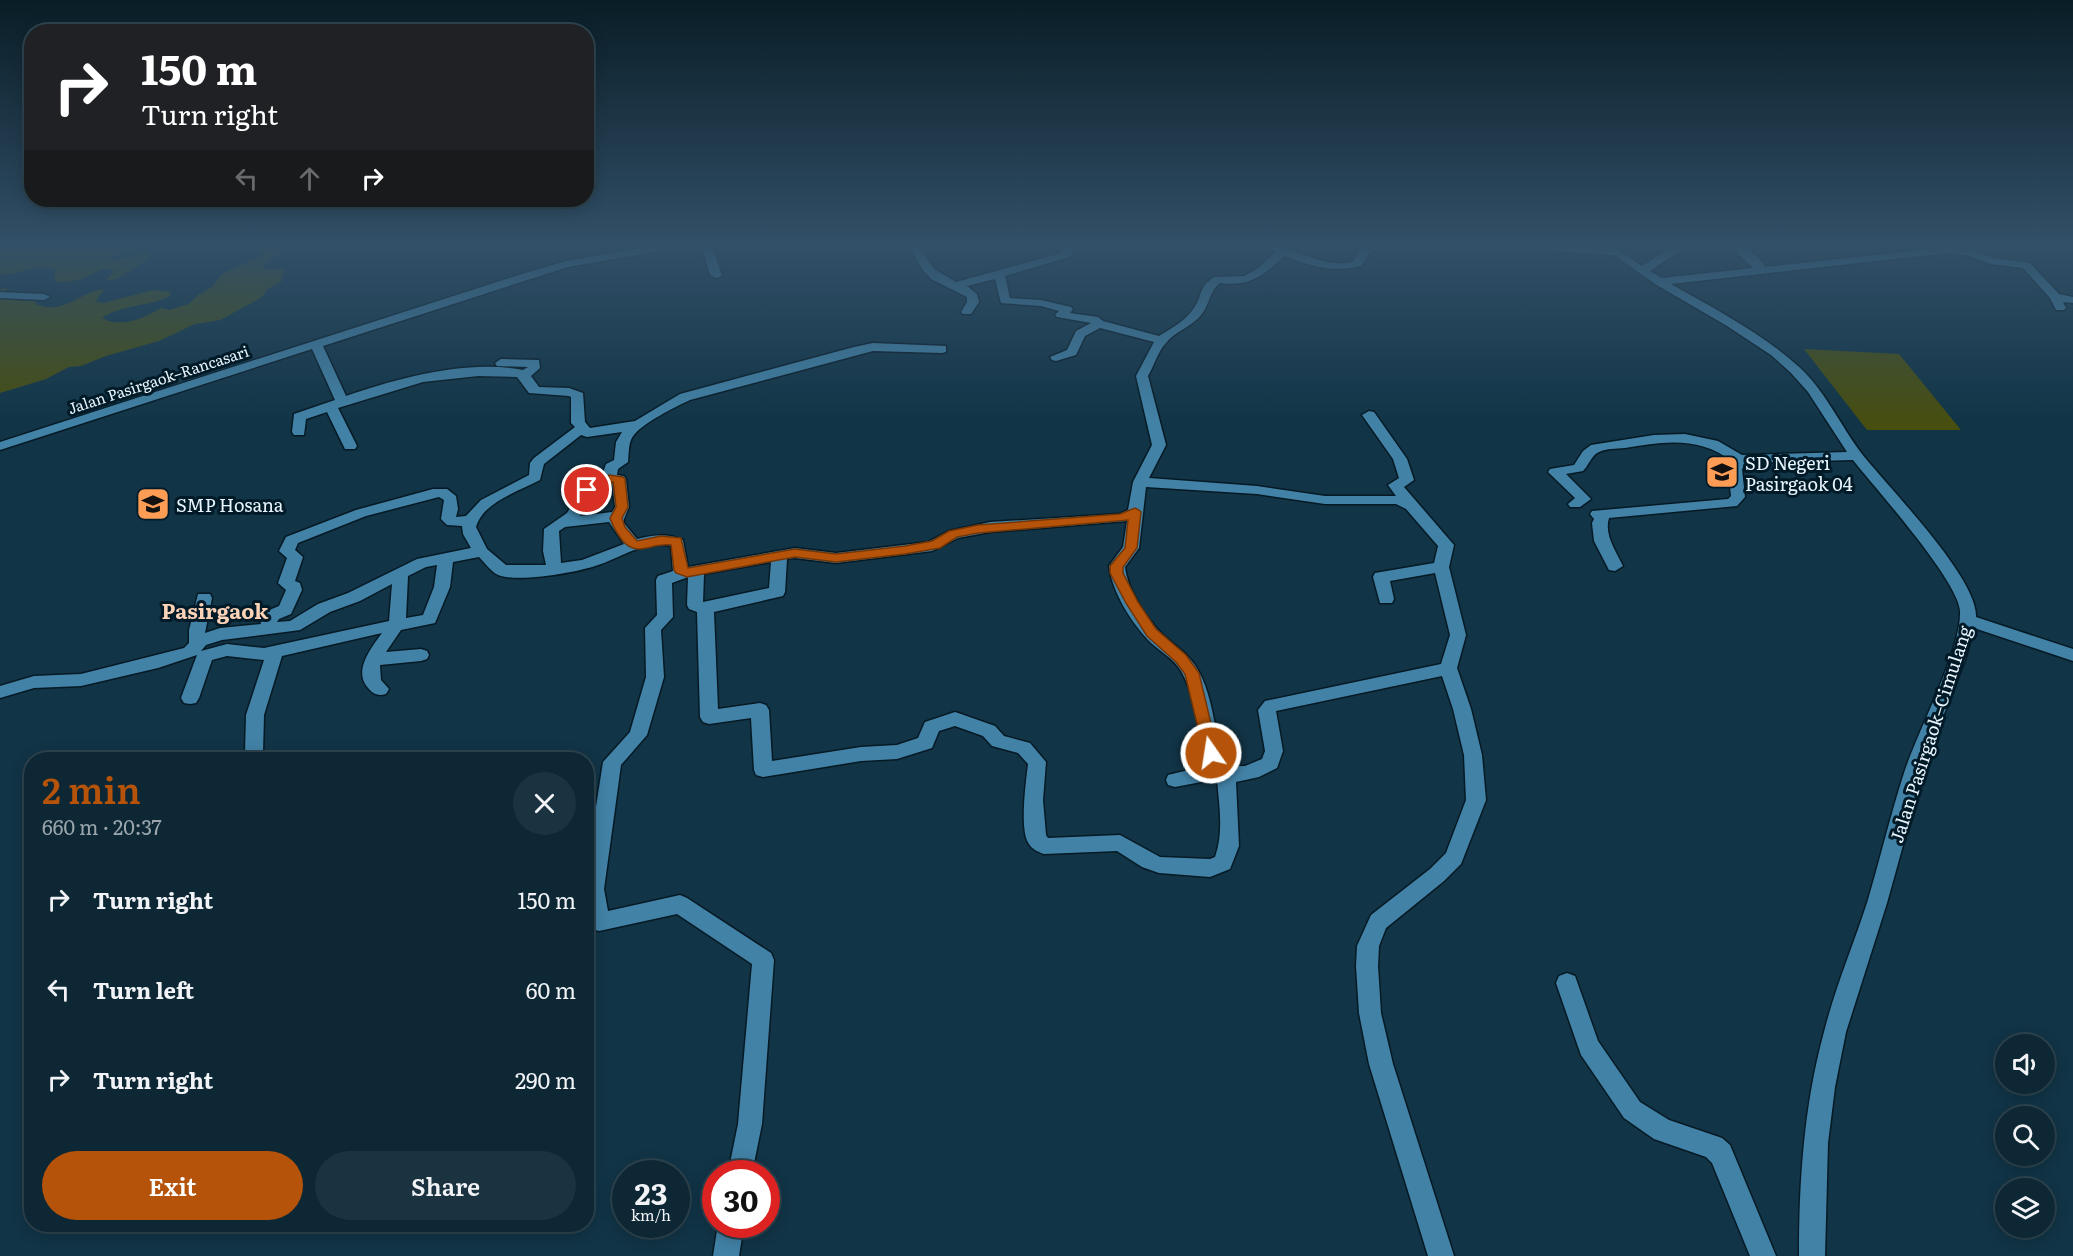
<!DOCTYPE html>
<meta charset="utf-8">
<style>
body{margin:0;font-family:Literata,serif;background:#1b3340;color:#f1f3f6;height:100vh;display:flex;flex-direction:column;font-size:22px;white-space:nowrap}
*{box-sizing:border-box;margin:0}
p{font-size:20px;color:#9aa5ac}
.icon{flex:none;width:33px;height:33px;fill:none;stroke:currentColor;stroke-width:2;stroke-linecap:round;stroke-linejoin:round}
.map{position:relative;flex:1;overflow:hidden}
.sheet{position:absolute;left:24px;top:752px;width:570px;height:480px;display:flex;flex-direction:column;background:#0d2734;border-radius:24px;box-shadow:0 3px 15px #0003,0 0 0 2px #2d444f}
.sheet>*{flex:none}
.top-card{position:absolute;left:24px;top:24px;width:570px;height:183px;border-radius:24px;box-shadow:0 3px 15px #0003,0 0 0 2px #2d444f;background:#202124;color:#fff;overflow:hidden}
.tools{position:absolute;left:1995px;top:1034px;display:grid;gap:12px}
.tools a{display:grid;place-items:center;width:60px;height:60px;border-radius:50%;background:#0d2734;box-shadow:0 3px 15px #0003,0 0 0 2px #2d444f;font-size:30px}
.speed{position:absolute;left:612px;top:1160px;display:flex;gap:12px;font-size:30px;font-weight:700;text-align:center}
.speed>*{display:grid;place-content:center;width:78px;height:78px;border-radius:50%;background:#0d2734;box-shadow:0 3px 15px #0003,0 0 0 2px #2d444f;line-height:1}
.speed small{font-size:15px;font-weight:400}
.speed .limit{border:9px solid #d22;background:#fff;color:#111}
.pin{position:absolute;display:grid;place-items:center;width:51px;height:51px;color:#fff;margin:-26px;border:3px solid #fff;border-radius:50%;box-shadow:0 2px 6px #0007}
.me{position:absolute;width:66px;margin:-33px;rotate:347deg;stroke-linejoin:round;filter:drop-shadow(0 0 4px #0008)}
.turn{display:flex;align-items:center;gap:21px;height:126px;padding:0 18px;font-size:27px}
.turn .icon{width:78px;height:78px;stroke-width:2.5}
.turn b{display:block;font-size:42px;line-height:51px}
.lanes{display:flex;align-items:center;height:57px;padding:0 18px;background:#0003;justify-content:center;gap:30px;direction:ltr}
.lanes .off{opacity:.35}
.round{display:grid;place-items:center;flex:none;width:63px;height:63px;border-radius:32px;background:#1b3340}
.head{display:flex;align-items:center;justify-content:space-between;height:102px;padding:0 18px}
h1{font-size:36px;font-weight:600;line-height:45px;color:#b45309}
.action{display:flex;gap:12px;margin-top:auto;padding:12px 18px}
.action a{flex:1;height:69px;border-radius:36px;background:#b45309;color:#fff;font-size:24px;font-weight:600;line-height:69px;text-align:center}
.action a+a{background:#1b3340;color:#f1f3f6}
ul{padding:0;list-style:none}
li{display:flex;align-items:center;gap:18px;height:90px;padding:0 18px}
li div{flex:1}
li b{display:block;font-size:22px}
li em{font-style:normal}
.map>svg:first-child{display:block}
.green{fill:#474e10}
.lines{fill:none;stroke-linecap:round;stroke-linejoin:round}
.minor-casing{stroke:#061a25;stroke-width:3}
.minor{fill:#4282a6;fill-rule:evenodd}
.route{fill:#b45309;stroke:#753606;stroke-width:1.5}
.labels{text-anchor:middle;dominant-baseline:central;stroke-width:6;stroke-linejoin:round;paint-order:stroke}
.far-street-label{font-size:15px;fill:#e9f5fd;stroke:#011a28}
.poi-label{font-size:18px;fill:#e9f5fd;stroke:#011a28;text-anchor:start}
.street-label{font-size:18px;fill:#e9f5fd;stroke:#011a28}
.quarter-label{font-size:21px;font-weight:bold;fill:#fdd3b8;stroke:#011a28}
</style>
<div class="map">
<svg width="2073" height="1256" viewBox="0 0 2073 1256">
<rect width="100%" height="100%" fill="#113446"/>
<!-- green -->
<g class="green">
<path d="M0 246H146C138 252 122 253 111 258L110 262 147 251 149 255 147 260 117 279 106 280 114 271C102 264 90 278 77 280 71 282 64 282 57 282L54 278 56 270C38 262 19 276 0 274Z"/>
<path d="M228 246 283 247 282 251 263 265 264 269H283L285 272 281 277 282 281 266 290 264 295 257 300 220 320 195 324 159 341 106 356 81 366 69 367 46 379 0 393V289L7 288 6 293 10 296 41 292 45 295 35 300 36 304C62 316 80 292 104 289L96 301 103 303 153 290 170 292V296C148 307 120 305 102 318 120 329 145 318 161 308L169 310 189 304 198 295 212 287 222 274 262 256 257 249H229Z"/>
<path d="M1804 349 1899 354 1961 430H1867Z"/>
</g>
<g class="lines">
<defs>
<g id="minor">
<path d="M652 246H677L672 249 568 267 323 346 346 396C398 378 468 359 523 370L528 367 497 366 495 363 501 359 539 360 540 368 531 376 539 387 569 388 583 393 585 422 590 428 635 421 680 394 854 347 873 343 946 346V352L942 353 873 351 690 400C675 407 643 423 634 435 628 441 629 454 628 462L618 469 617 475 624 476 626 479 629 507 624 519V523L637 539C654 535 667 533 683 540L688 567 795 548 836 553 928 542 949 531 990 522 1119 514 1128 510 1133 482 1152 445 1136 376 1154 342 1100 328 1085 336 1076 355 1056 361 1052 360 1050 357 1067 350 1076 331 1091 323 1057 317 1055 315 1059 311 1041 306 1001 303 995 279 967 286 977 294 979 302 971 314H963L961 312 967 302V297L931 279 922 269 909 246H919L934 269 956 282 1061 253 1066 246H1076L1075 251 1069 257 1005 276 1010 298 1041 300 1071 307 1073 309 1070 313 1098 317 1103 321 1159 336C1172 328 1185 321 1194 308 1204 293 1197 289 1214 277L1244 276 1257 269 1276 252 1266 246C1296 246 1321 269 1353 262L1361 248 1365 246H1571L1617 249 1642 266 1671 247 1701 246 1678 252 1650 271 1662 278 1753 268 1730 246C1743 246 1759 254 1765 267L1949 247 1973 250 1993 258 2030 263 2059 294 2073 297V303L2063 302 2066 308 2064 310H2056L2050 298 2023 268 1991 264 1967 255 1949 253 1671 284C1715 309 1760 332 1798 366 1825 390 1840 425 1862 454 1888 487 1978 578 1976 617L2073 649V661L1974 628 1965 660 1928 755 1887 903 1846 1032 1835 1087 1828 1143 1825 1256H1799C1799 1180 1804 1105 1824 1032 1835 988 1853 946 1867 903 1880 860 1890 816 1904 773 1917 732 1962 649 1960 611 1958 580 1875 488 1853 460L1746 463 1742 469 1745 497 1737 506 1609 518C1604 534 1615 550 1623 566L1615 571 1609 570 1594 541 1592 523 1594 519 1590 514 1592 511 1728 499 1731 496 1728 469 1733 462C1700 436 1664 441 1625 448 1616 449 1605 448 1597 453 1591 457 1588 466 1583 471L1566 474 1591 499 1580 507H1570L1568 504 1575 498 1548 472 1550 469 1574 465 1583 451 1591 445 1654 435 1685 434 1718 441 1742 455 1847 452 1808 392 1791 373 1771 355 1727 326 1655 284 1614 255 1546 251H1371L1361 266C1333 273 1310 266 1284 256 1264 275 1250 287 1220 283 1210 290 1210 303 1202 314 1192 327 1175 331 1166 343 1158 351 1154 366 1148 376L1166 445 1149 478 1257 486 1325 496H1396L1388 485 1399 478 1393 459 1362 415 1369 411 1374 412 1407 459 1414 480 1404 487 1454 545 1449 567 1466 635 1457 668 1471 709 1482 755 1486 800 1461 864 1444 881 1386 928 1379 946 1378 966 1381 1013 1393 1064 1454 1256H1428L1369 1064 1359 1013 1356 966 1357 946 1371 915 1430 869 1446 853 1466 800 1464 755 1453 709 1442 676 1276 711 1283 751 1277 768 1259 777 1236 782 1239 846 1230 869 1210 877 1159 873 1142 867 1117 851 1044 854C1038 852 1032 849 1029 844 1019 831 1026 781 1028 764L1018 753 992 746 983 736 955 726 939 731 932 748 897 759 861 761 763 777 756 775 754 770 751 718 709 724 703 722 700 717 697 612 689 609 687 605 688 577 672 583 673 617 661 630 664 677 647 735 621 765 604 889 608 911 680 895 687 898 771 953 774 960 762 1124 752 1173H728L738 1124 752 964 677 914 599 931 592 929 586 908V871L603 762 630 732 646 677 645 628 657 615 656 580 658 576 673 571 671 546C648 539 621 557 601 564 581 572 514 584 496 574 490 570 484 562 479 557L453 562 450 587 435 623 401 630 386 652 421 649 427 651 429 655 427 659 421 661 380 665 381 680 389 689 386 694C379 696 374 695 369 689 352 672 371 648 382 633L282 656 264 715 263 752 259 759H241L245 752 246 715 264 660 227 656 212 660 199 698 196 703 190 704 184 703 181 698 197 655 158 668 81 686 34 688 0 698V686L34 676 81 674 184 648 189 643V630L198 594H210L212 598 205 633 220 628 261 624 260 620 267 611 279 606 286 590 278 583 287 558 279 551 286 537 356 510 433 489H447L456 496 458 509 456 517 466 516 481 500 529 475 530 463 534 458 575 427 571 423V397L569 396 529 393 517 377 478 376 423 382 338 408 357 446 355 449H345L327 412 306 419 304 435H294L292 432 294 414 335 400 312 349 0 450V442L525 273 566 261ZM622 432 616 442 614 460 606 464 602 476 582 487 567 513 544 529 543 551 546 565H506L487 549 476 527C484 501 518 492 540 480L544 464 581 435 587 437ZM612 483 615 507 612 512 580 516 593 493ZM1146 487 1257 494 1325 504H1396L1406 509 1438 546 1434 563 1375 573 1373 577 1380 603H1392L1394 599 1390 581 1435 573 1450 635 1441 664 1265 701 1258 710 1265 751 1262 759 1245 766H1225C1219 758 1219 745 1217 736 1213 714 1209 689 1198 670 1189 654 1175 646 1162 634 1145 617 1128 591 1125 567L1139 548ZM439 497 444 500 441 519 447 525 462 526 463 534 471 548 417 559 348 593 318 604 290 621 277 622 279 619 291 614 302 590 300 583 295 581 303 557 295 550 298 543 366 516ZM1127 521 1123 547 1109 566C1112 592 1132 624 1151 643 1161 652 1174 659 1181 671 1197 699 1199 735 1205 766L1168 775 1166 780 1168 785 1175 787 1217 779C1219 805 1224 832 1215 857L1210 859 1160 857 1120 835 1048 838 1046 835 1043 800 1046 762 1030 743 1004 736 995 726 961 714 955 712 925 722 918 738 897 745 861 747 772 761 769 710 766 705 760 703 718 709 714 612 783 596 785 592 787 559 795 558 836 563 932 551 958 538 990 532ZM609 522 624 544 582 560 561 563 559 531 565 527ZM771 562 769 588 703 602 704 574ZM437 565 434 587 423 615 406 618 408 576 426 567ZM392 584 389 621 264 648 227 644 201 651 206 645 222 640 300 630 330 612 360 601Z"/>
<path d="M702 246H712L722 275 720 277 716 278 710 275Z"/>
<path d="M0 292 44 294 50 297 44 300 0 298Z"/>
<path d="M1567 973 1575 976 1598 1041 1640 1102 1669 1120 1722 1138 1730 1145 1776 1256H1750L1712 1163 1706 1157 1654 1139 1624 1118 1581 1055 1556 983 1559 976Z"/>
<path d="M718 1224H744L739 1256H713Z"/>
</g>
</defs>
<!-- minor casing -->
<use href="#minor" class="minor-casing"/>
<!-- minor -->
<use href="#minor" class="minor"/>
</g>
<!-- sky -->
<linearGradient id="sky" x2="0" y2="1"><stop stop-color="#091d26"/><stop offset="0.58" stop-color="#325068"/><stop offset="1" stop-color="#325068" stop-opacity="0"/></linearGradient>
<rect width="2073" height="422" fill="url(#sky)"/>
<!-- route -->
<path class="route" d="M609 475 623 477 625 479 628 507 622 518 625 527 637 541 661 536 681 538 688 568 795 549 836 554 905 546 932 541 949 531 978 525 1120 514 1135 508 1139 510 1141 512 1137 548 1123 567V573L1138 602 1156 629 1186 655 1199 673 1218 753 1216 757H1205L1185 674 1176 662 1147 636 1126 603 1110 573V566L1125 548 1128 520 978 533 957 537 940 548 905 554 836 562 795 557 687 577 676 573 674 570 671 545C649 543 637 558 622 540 616 532 613 527 610 518L616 507 613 482 587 493 581 490Z"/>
<!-- icons -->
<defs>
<symbol id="school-square" viewBox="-11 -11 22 22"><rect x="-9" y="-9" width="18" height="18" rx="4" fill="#fd9d55" stroke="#011a28"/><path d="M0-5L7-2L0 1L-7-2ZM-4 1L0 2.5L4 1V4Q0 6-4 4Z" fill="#111"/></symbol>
</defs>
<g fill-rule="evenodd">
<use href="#school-square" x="1703" y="453" width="38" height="38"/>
<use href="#school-square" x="134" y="485" width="38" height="38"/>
</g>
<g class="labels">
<!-- far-street labels -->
<g class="far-street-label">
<text transform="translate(158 379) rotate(-18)">Jalan Pasirgaok–Rancasari</text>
</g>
<!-- poi labels -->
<g class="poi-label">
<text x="1745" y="462">SD Negeri<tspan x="1745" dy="21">Pasirgaok 04</tspan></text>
<text x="176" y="504">SMP Hosana</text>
</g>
<!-- street labels -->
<g class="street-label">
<text transform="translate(1930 734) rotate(-72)">Jalan Pasirgaok–Cimulang</text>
</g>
<!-- quarter labels -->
<g class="quarter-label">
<text x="215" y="609">Pasirgaok</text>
</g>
</g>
</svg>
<div class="tools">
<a><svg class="icon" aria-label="sound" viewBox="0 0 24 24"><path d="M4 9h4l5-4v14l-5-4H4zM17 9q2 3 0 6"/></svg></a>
<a><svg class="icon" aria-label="search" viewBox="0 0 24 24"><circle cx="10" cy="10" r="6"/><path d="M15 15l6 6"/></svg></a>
<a><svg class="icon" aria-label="layers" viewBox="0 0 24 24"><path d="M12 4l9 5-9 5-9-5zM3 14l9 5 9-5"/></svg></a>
</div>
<div class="speed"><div>23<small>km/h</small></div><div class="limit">30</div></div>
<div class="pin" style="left:587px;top:490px;background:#d93025"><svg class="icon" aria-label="arrive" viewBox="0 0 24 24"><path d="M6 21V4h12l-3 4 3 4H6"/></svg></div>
<svg class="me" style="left:1211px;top:753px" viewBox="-20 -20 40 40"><circle r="17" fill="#b45309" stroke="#fff" stroke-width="3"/><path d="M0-11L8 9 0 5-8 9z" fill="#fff"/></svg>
<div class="top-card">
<div class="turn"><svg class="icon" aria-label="right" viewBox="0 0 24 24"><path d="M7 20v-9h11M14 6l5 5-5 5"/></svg><div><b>150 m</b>Turn right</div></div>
<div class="lanes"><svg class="icon off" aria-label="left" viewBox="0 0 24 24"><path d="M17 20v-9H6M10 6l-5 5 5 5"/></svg><svg class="icon off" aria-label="ahead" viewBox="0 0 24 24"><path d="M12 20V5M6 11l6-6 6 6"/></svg><svg class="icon" aria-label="right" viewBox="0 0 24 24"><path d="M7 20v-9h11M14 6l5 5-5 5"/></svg></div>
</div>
<section class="sheet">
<div class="head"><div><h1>2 min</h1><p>660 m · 20:37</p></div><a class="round"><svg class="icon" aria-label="close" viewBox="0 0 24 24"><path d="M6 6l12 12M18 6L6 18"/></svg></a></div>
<ul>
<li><svg class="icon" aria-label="right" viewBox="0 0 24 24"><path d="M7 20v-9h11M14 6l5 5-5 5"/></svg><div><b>Turn right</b></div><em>150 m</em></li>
<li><svg class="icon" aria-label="left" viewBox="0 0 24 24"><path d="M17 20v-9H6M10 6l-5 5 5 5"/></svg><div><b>Turn left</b></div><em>60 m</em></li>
<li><svg class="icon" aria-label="right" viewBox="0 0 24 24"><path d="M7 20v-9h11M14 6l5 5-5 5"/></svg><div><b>Turn right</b></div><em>290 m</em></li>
</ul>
<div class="action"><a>Exit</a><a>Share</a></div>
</section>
</div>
